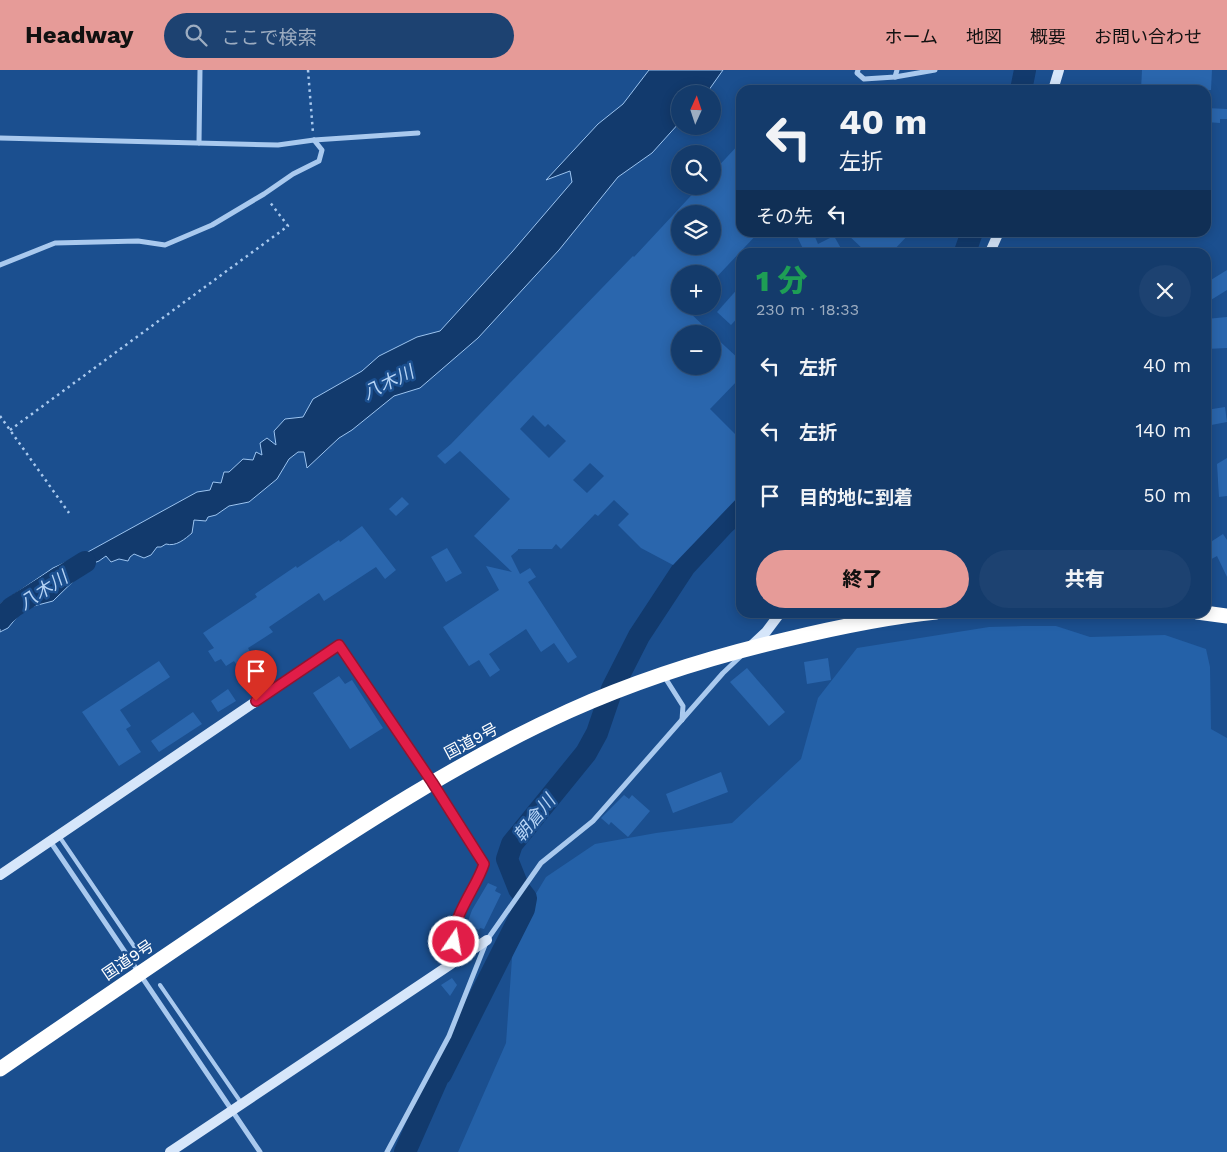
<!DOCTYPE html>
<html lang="ja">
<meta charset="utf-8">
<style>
body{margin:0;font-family:"Work Sans","Noto Sans JP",sans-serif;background:#1d4271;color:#f1f3f6;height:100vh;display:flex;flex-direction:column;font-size:19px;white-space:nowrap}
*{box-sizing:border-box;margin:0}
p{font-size:16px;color:#9dadc1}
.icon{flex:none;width:28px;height:28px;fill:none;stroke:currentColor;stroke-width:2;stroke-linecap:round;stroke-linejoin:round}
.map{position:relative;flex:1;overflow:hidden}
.drawer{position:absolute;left:736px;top:178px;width:475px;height:370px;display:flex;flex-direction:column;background:#143b6b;border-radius:15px;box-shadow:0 2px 12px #0003,0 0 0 1px #33557e}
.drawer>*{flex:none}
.top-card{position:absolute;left:736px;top:15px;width:475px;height:152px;border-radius:15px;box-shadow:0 2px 12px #0003,0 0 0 1px #33557e;background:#143b6b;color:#f1f3f6;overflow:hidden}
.needle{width:32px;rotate:3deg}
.fabs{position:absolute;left:671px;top:15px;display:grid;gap:10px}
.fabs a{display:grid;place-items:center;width:50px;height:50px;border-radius:50%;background:#143b6b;box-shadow:0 2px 12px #0003,0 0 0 1px #33557e;font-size:25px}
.pin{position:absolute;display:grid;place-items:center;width:42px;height:42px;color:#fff;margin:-51px -21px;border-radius:50% 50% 50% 0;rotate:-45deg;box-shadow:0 0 5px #0007}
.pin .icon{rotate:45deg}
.me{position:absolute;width:55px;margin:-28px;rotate:12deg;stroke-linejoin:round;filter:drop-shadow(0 0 4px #0008)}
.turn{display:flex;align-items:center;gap:18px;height:105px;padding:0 20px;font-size:22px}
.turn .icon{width:65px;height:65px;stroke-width:2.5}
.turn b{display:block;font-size:35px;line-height:42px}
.then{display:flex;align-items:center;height:48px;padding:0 20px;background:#0003;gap:10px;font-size:19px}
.round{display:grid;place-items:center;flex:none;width:52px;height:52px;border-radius:26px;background:#1d4271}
.headline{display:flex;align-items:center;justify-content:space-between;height:85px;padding:0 20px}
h1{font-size:30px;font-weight:800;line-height:38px;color:#1e9e55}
.cta{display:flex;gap:10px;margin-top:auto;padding:10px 20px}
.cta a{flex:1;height:58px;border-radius:30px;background:#e69b98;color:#111;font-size:20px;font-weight:800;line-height:58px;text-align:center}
.cta a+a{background:#1d4271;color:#f1f3f6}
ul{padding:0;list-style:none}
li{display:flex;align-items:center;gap:15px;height:65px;padding:0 20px}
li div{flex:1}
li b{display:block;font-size:19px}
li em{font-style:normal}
header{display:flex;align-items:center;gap:30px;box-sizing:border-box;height:70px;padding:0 25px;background:#e69b98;color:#111}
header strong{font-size:24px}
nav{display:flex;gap:28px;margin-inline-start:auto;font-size:18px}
.search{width:350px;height:45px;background:#1d4271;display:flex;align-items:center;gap:12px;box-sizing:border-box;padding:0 18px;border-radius:28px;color:#9dadc1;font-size:19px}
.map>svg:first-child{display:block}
.green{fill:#2461a8}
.water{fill:#123a6d;stroke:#9cc4f0}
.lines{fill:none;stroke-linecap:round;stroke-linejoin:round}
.river{stroke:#123a6d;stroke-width:22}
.building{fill:#2a66ad;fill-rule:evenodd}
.path{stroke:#a9c9ee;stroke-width:2.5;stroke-dasharray:2.5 4;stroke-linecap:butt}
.lane{stroke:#a9c9ee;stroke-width:4}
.street{stroke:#a9c9ee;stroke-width:5}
.secondary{stroke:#d6e6fa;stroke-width:10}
.highway{stroke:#fff;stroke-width:15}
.route-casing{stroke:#92132f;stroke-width:12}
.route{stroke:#e11d48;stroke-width:9}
.labels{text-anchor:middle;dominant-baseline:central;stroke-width:5;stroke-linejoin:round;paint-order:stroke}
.street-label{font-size:16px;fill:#fff;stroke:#1b4f8f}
.water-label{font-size:18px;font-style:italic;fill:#b5d3f5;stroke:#1b4f8f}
</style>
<header>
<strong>Headway</strong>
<div class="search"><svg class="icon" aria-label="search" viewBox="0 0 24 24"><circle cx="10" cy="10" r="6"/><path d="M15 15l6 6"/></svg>ここで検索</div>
<nav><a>ホーム</a><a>地図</a><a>概要</a><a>お問い合わせ</a></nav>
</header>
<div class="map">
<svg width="1227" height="1082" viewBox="0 0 1227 1082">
<rect width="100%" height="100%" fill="#1b4f8f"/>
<!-- green -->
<path class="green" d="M1023 556H1056L1090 567 1165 565 1206 579 1210 597 1211 659 1227 668V1082H458L506 973 514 860 546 807 595 774 656 763 732 753 801 689 818 628 857 578 989 557Z"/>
<!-- water -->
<path class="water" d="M649 0H723L706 24H680V52L652 83 618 107 559 180 478 268 420 318 394 326 352 360 339 368 307 398 304 382H298L289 389 277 409 249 432 229 436 216 445 208 447 206 451 194 450 192 463C185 469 176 477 166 474L161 477H157L151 485 144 488 134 484 130 487 128 491 119 489 111 492 106 486 99 491 91 494 53 531 30 537 22 541 8 558 0 562V534L53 498 86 483 197 422 210 420 213 412 221 413 224 402H229L243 389 253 390 256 382 262 385 260 373 267 368 276 375 274 361 285 349 303 347 313 329 362 301 379 286 417 267 440 261 512 182 572 112 570 101 546 110 598 54 623 34Z"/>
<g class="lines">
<!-- river -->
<g class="river">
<path d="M1021 20 1025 0"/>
<path d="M965 182 972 162"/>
<path d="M0 548 13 537 85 492"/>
<path d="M405 1082 439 1005 441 1004 524 839 526 828 519 819 507 789 512 774 586 683 597 663 612 619 639 566 685 496 724 454 741 439"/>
</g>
</g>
<!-- building -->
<g class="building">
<path d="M1142 0H1212L1211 20H1141Z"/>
<path d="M1206 38 1227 39V49H1220V53L1206 52Z"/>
<path d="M741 72V162H759L712 212V204H680V236H683L712 264H680V296H712V264L741 291V307L710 339 741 370V424L673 495 641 478 618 455 629 444 614 430 598 446 595 444 561 479 556 474 552 479H518V480L511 486 520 504 530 498 536 507 528 512 577 587 568 593 554 573 541 582 526 559 489 584 500 600 490 607 479 590 469 596 443 557 499 520 486 496 512 502 474 466 510 429 460 381 445 394 437 386 451 374 633 186 634 187 700 116H712V103ZM680 144H712V176H680ZM533 345 545 357 548 354 566 371 549 388 520 359ZM590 393 604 406 587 423 573 410Z"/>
<path d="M795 162H813L818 174 834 166 843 182H801L804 181Z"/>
<path d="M845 162H911L892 182H866Z"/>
<path d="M1227 200V220L1206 233V213Z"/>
<path d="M741 215V244L731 255 717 242Z"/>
<path d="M1227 247V278L1206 279V249Z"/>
<path d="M1225 337 1227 352 1206 356V340Z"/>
<path d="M1227 388V426L1219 427 1217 394Z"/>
<path d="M402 427 409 434 396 446 389 439Z"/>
<path d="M362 456 396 500 385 509 376 497 324 531 319 523 269 557 273 562 248 578 251 583 236 594 234 591 226 596 221 589 215 592 208 581 214 578 203 563 257 527 255 524 296 496 297 498 339 470 340 472Z"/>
<path d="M1223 464 1227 470V507L1217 486 1206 492V475Z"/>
<path d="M447 478 462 503 446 512 431 487Z"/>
<path d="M828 588 831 610 807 614 804 592Z"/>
<path d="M159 591 170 607 120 640 131 656 126 659 141 682 119 696 82 642Z"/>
<path d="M747 598 785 642 769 656 730 612Z"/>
<path d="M339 606 345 614 352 610 383 658 350 679 313 623Z"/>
<path d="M228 619 236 631 218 642 211 631Z"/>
<path d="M193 642 202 654 159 682 151 671Z"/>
<path d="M721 702 728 722 673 743 666 724Z"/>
<path d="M624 725 629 729 632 725 650 741 628 767 611 752 609 755 601 748Z"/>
<path d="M488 813 497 817 495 821 501 824 484 859 480 858 479 860 467 854 472 840Z"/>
<path d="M452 908 457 915 450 926 441 915Z"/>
</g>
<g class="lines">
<!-- path -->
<g class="path">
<path d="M308 0 313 63"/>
<path d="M0 346 69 443"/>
<path d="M10 360 288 156 269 131"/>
</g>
<!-- lane -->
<g class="lane">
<path d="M59 766 138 882"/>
<path d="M160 915 242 1034"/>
</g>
<!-- street -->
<g class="street">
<path d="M858 0 857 3 864 9 895 7 935 0"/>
<path d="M895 7 897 0"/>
<path d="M0 68 278 75 314 70 418 63"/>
<path d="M199 73 200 0"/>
<path d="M0 195 55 173 138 171 165 175 212 155 264 124 293 104 319 91 322 80 314 70"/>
<path d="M339 575 432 712 484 794C479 812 448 855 454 872 456 877 460 881 463 886"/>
<path d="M664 606 683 636 682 650"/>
<path d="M50 771 260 1082"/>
<path d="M387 1082 449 966 487 870 541 793 593 751 723 603 741 586"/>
</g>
<!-- secondary -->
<g class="secondary">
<path d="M1053 20 1059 0"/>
<path d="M990 182 999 162"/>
<path d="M750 577 766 562 781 542"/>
<path d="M0 805 339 575"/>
<path d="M170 1082 487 870"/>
</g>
<!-- highway -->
<g class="highway">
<path d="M1197 542 1227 546"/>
<path d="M0 999C86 940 172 881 259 823 358 757 459 691 569 641 638 610 711 587 784 570 834 558 885 547 936 542"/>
</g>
</g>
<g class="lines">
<defs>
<path id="route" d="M256 631 339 575 432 712 484 794C477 817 451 847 454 872"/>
</defs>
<!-- route casing -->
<use href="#route" class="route-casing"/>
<!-- route -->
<use href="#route" class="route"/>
</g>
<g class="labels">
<!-- street labels -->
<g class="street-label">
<text transform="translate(471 671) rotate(-28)">国道9号</text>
<text transform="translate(128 890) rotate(-34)">国道9号</text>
</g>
<!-- water labels -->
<g class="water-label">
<text transform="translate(388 312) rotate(-26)">八木川</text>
<text transform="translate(43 520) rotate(-33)">八木川</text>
<text transform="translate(534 748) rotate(-51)">朝倉川</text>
</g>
</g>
</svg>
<div class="fabs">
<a><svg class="needle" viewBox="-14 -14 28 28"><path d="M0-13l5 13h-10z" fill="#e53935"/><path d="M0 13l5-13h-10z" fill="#9dadc1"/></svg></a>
<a><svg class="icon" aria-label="search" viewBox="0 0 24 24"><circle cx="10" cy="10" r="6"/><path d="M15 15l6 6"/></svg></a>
<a><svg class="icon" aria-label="layers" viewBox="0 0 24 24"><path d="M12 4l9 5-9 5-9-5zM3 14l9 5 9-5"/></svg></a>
<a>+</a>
<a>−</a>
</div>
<div class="pin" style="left:256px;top:631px;background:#d93025"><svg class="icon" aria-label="arrive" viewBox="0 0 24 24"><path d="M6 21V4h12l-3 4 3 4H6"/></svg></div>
<svg class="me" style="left:454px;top:872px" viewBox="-20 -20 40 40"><circle r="17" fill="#e11d48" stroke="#fff" stroke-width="3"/><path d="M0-11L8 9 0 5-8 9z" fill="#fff"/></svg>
<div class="top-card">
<div class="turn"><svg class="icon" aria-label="left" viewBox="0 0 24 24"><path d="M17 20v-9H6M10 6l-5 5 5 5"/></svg><div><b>40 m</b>左折</div></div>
<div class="then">その先<svg class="icon" aria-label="left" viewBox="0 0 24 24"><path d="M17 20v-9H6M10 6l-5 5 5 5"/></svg></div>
</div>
<section class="drawer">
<div class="headline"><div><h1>1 分</h1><p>230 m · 18:33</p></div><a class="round"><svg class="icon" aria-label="close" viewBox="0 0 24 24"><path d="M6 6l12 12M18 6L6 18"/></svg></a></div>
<ul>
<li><svg class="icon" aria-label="left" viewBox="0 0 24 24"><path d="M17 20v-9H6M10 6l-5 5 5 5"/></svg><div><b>左折</b></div><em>40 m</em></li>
<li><svg class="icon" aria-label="left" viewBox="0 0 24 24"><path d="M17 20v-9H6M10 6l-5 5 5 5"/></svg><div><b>左折</b></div><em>140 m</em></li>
<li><svg class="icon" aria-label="arrive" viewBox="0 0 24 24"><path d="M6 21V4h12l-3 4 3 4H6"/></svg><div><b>目的地に到着</b></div><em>50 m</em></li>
</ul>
<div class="cta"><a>終了</a><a>共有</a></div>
</section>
</div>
